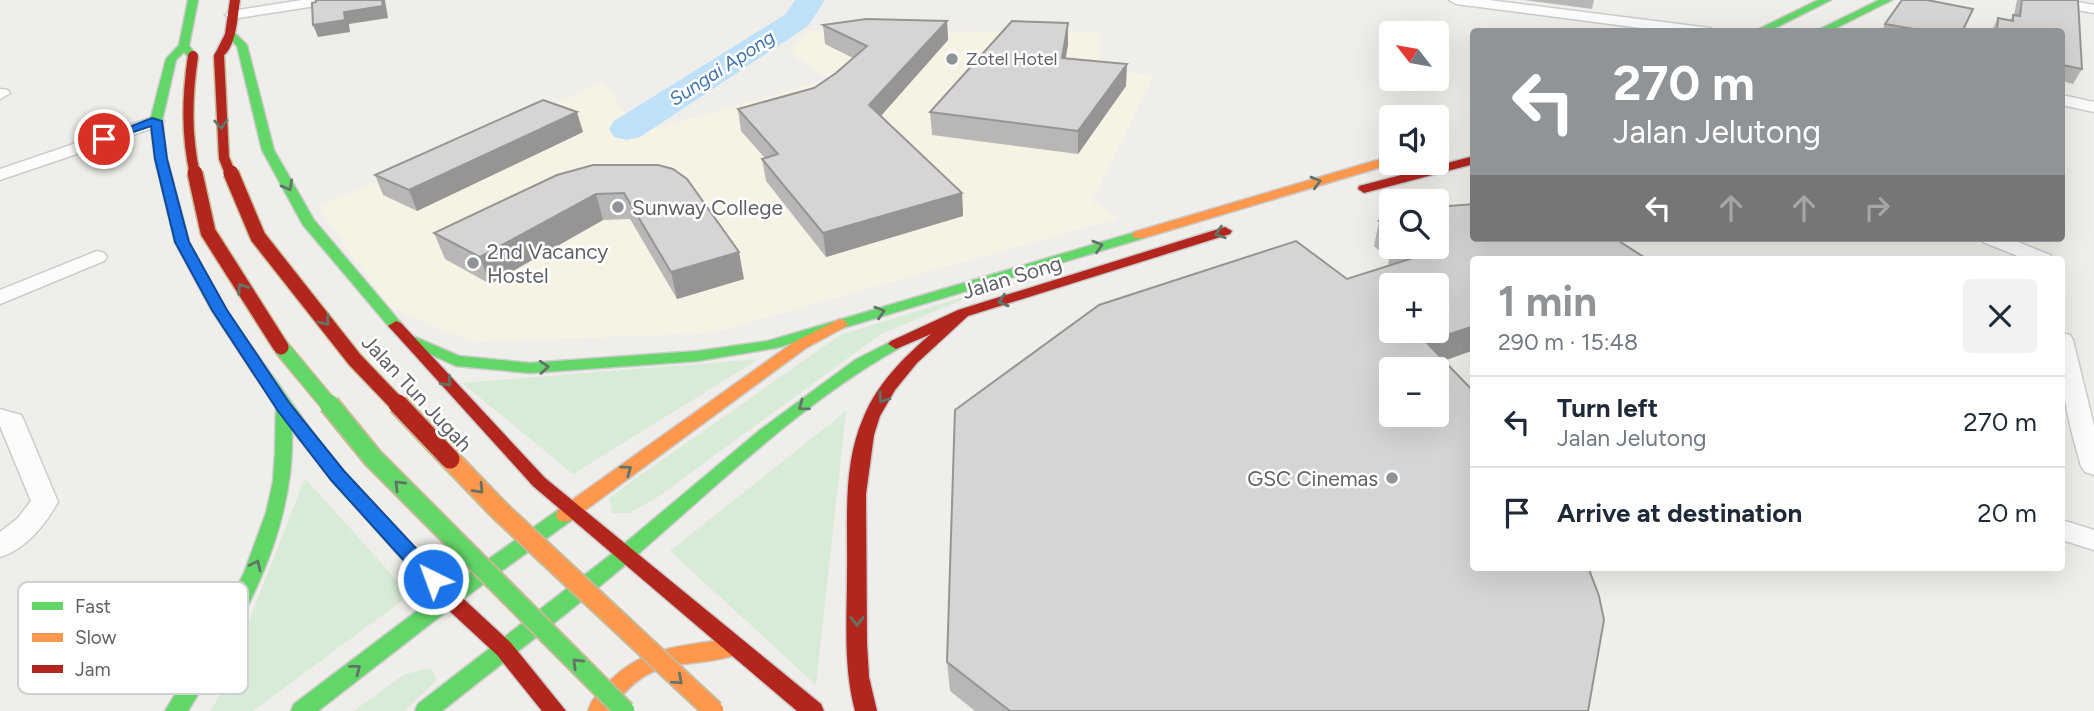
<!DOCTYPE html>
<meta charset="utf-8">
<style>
body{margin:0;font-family:Figtree,sans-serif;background:#f2f2f3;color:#1f2937;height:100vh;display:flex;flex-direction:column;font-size:26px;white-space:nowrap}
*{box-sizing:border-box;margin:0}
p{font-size:23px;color:#747a83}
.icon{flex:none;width:38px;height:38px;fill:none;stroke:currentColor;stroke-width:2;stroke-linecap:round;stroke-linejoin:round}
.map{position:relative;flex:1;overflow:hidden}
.details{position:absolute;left:1470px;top:256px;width:595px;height:315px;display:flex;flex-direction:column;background:#fff;border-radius:7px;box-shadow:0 7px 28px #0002}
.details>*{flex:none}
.guide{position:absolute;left:1470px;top:28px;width:595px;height:214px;border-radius:7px;box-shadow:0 7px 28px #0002;background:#919496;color:#fff;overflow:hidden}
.needle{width:46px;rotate:301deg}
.fabs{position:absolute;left:1379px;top:21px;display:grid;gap:14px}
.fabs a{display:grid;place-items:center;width:70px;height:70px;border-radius:7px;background:#fff;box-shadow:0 7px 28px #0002;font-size:35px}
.pin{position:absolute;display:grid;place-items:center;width:60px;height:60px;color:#fff;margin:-30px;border:4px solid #fff;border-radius:50%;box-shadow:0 2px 7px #0007}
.me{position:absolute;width:77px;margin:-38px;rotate:318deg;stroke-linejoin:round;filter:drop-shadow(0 0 5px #0008)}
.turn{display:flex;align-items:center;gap:24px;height:147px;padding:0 28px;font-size:32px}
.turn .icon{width:91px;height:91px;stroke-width:2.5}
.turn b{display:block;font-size:49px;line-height:60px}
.lanes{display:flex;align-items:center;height:66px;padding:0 28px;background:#0003;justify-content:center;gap:35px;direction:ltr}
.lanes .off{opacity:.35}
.round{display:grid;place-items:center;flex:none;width:74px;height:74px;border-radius:7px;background:#f2f2f3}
.headline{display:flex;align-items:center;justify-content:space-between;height:119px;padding:0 28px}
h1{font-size:42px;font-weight:700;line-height:52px;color:#919496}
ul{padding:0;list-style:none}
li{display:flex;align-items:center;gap:21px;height:91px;padding:0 28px;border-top:2px solid #e0e1e3}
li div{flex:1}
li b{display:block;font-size:26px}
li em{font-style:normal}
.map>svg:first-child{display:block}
.commercial{fill:#f7f3e4}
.green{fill:#d8ebd6}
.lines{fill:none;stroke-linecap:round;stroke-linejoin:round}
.river{fill:#bfe0f9;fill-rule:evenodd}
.street-casing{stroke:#cbcccc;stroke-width:3}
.fast-casing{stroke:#cacacb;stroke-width:3}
.slow-casing{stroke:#cacacb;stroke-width:3}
.jam-casing{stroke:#cacacb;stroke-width:3}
.street{fill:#fdfcfc;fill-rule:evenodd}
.fast{fill:#63d668;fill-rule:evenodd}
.slow{fill:#ff974d;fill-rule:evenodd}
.jam{fill:#b3261e;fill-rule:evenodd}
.fast-bridge-far1-casing{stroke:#c8b996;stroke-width:18;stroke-linecap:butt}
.fast-bridge-casing{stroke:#c8b996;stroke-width:23;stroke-linecap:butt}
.slow-bridge-casing{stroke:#c8b996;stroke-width:23;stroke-linecap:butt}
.jam-bridge-far2-casing{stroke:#c8b996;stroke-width:13;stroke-linecap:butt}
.jam-bridge-far1-casing{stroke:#c8b996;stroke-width:18;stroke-linecap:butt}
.jam-bridge-casing{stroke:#c8b996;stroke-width:23;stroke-linecap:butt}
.fast-bridge-far1{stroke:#63d668;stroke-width:15}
.fast-bridge{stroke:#63d668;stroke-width:19}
.slow-bridge{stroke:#ff974d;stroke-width:19}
.jam-bridge-far2{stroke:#b3261e;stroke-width:10}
.jam-bridge-far1{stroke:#b3261e;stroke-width:15}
.jam-bridge{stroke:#b3261e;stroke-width:19}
.wall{fill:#b8b7b5}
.shaded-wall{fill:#969594}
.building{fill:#d6d5d3;stroke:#969594;stroke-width:2;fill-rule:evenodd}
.oneway{stroke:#607468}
.route{fill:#1a73e8;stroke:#114b97;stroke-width:2}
.poi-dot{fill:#919496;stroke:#fff;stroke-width:2.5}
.labels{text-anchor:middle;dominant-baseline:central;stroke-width:5;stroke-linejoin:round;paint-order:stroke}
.far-poi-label{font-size:18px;fill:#5f6368;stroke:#fff;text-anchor:start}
.far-water-label{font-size:19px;font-style:italic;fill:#4174aa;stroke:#fff}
.poi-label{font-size:21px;fill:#5f6368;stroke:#fff;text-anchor:start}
.street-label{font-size:21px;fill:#5f6368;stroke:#fff}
.key{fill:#fff;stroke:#cfd0d2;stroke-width:2}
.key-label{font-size:19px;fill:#5f6368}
</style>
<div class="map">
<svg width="2094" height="711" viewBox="0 0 2094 711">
<rect width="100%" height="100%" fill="#efeeea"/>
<!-- commercial -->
<path class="commercial" d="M807 30 1098 32 1102 69 1154 75 1092 201 1119 218 712 333 472 342 389 307 318 207 603 82 639 133 829 79 791 54Z"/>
<!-- green -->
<g class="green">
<path d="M986 290 881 334 652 501 629 513H612L609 499 625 486 840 335Z"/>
<path d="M759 359 573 474 462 383Z"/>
<path d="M846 411 816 685 670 551Z"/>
<path d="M305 478 410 595 253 711H210L220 695Z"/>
<path d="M431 668 437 680 404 711H353L405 674Z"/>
</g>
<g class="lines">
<!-- river -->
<path class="river" d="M795 0H825L808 26 640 137 627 140 614 137 609 129 614 121 786 14Z"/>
<defs>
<g id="street">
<path d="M302 0H336L329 4 232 19 225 15 232 11Z"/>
<path d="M1449 0H1489L1710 28 1717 32H1672L1456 4Z"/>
<path d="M2037 0H2067L2094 5V13L2044 4Z"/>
<path d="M0 89 8 90 10 93 0 99Z"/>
<path d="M2062 95 2094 102V112L2062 105Z"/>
<path d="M156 116 164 121 162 125 0 180V169Z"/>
<path d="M1980 238H2008L2050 255 2053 259H2025L1983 242Z"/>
<path d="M97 251 104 253 107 257 104 261 0 304V290Z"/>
<path d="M2062 333 2070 335 2073 340 2094 426V475L2085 472 2081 466C2068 422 2058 379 2062 333Z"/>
<path d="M0 409 21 415 24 421 58 502C45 525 26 549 0 557V532L17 519 31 501 0 426Z"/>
<path d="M2062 520 2094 530V550L2062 540Z"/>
</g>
<g id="fast">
<path d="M188 0H198L189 46 198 56 189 58 184 52 176 60 162 121 167 159 189 242 226 311 319 441 316 445C303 449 299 439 292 430 295 535 241 624 188 711H165L218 624 244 573 266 513 273 482 275 454 276 407 212 311 175 242 155 159 150 121 166 59 179 45Z"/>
<path d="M1818 0H1831L1767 32H1753Z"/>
<path d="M1879 0H1892L1828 32H1814Z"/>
<path d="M226 32H234L247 45 274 150 314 220 401 323 404 326 401 329H391L303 225 262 150 237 46 226 36Z"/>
<path d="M1139 231 1146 235 1144 238 776 348 698 361 530 373 456 366 410 345 407 342 415 337 459 356 530 363 698 351 768 341Z"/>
<path d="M896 339 901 341 904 344 901 347C804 401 721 482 638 554 575 609 507 659 442 711H415L418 704 618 549 760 430 855 360Z"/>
<path d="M565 508 572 510 574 515 572 520 456 604 318 711H291L294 704 442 592 558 510Z"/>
</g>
<g id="slow">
<path d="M1391 156V163H1395L1144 238H1134L1132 235 1134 232Z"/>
<path d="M840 319 845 321 848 324 845 327 806 348 572 520 565 522 558 520 556 515 558 510 794 342Z"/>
<path d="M735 638 742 641 745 647 742 653C683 673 654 649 610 711H588C591 700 598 693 606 685 642 645 685 646 735 638Z"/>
</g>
<g id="jam">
<path d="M230 0H240C237 18 237 50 219 59L214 56 225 34Z"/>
<path d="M1474 156V164L1364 193 1358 189 1359 186Z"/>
<path d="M1225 227 1232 231 1230 234 968 316 917 363 895 390 880 416 874 435 866 494 867 643 869 677 877 711H855C843 665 847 620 847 573 848 521 842 465 864 416 878 383 904 357 931 334L896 349 888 344 891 341 958 310Z"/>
<path d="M396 321 401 323 545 478 821 704 824 711H797L533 486 391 329 388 326Z"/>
<path d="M310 435 316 437 344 472 456 592 511 643 566 711H542L497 655 442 604 332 480 304 445 301 441 304 437Z"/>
</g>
</defs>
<!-- street casing -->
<use href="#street" class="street-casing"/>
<!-- fast casing -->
<use href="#fast" class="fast-casing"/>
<!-- slow casing -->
<use href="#slow" class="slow-casing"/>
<!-- jam casing -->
<use href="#jam" class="jam-casing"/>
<!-- street -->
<use href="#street" class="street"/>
<!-- fast -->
<use href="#fast" class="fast"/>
<!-- slow -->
<use href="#slow" class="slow"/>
<!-- jam -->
<use href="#jam" class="jam"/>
<defs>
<path id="fast-bridge-far1" d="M281 347 330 406"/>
<path id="fast-bridge" d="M329 404 373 458 625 711"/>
<path id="slow-bridge" d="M450 459 499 510 714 711"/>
<g id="jam-bridge-far2">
<path d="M193 56C187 97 186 134 195 175"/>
<path d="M219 56 224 158 231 175"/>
</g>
<g id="jam-bridge-far1">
<path d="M195 173 208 232 281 347"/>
<path d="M231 173 258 237 355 360 399 406"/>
</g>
<path id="jam-bridge" d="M398 404 450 459"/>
</defs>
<!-- fast-bridge-far1 casing -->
<use href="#fast-bridge-far1" class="fast-bridge-far1-casing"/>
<!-- fast-bridge casing -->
<use href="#fast-bridge" class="fast-bridge-casing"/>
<!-- slow-bridge casing -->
<use href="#slow-bridge" class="slow-bridge-casing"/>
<!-- jam-bridge-far2 casing -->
<use href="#jam-bridge-far2" class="jam-bridge-far2-casing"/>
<!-- jam-bridge-far1 casing -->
<use href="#jam-bridge-far1" class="jam-bridge-far1-casing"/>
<!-- jam-bridge casing -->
<use href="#jam-bridge" class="jam-bridge-casing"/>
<!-- fast-bridge-far1 -->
<use href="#fast-bridge-far1" class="fast-bridge-far1"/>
<!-- fast-bridge -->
<use href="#fast-bridge" class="fast-bridge"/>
<!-- slow-bridge -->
<use href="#slow-bridge" class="slow-bridge"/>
<!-- jam-bridge-far2 -->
<use href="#jam-bridge-far2" class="jam-bridge-far2"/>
<!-- jam-bridge-far1 -->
<use href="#jam-bridge-far1" class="jam-bridge-far1"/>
<!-- jam-bridge -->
<use href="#jam-bridge" class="jam-bridge"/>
</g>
<!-- wall -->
<g class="wall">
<path d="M1524 0H1594L1592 9Z"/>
<path d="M2017 0H2078L2082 69 2073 84 2062 81V32H1991L1998 18 2010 21 2013 15H2014Z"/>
<path d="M947 21 948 40 881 116 962 193 963 216 826 257 766 181 762 159 765 158 741 131 738 109 814 88 836 73 853 58 825 44 823 25Z"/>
<path d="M1068 23V44L1066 58 1126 86 1078 154 932 135 930 112Z"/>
<path d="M1885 24 1962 32H1881Z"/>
<path d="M583 132 417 211 383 195 375 175Z"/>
<path d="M658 165 744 279 677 299 630 219 603 220 490 284 445 259 434 233Z"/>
<path d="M1391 217V247H1437L1474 259V350L1444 361 1588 711H975L950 691 947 662 1388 266 1389 259 1374 246 1379 221Z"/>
</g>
<!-- shaded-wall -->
<g class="shaded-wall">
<path d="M382 0H385L388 18 349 24 350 32 318 37 313 25 344 12Z"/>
<path d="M947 21 948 40 871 127 869 105Z"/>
<path d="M1068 23V44L1062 79V58Z"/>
<path d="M1127 64 1126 86 1078 154V131Z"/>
<path d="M577 112 583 132 417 211 409 190Z"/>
<path d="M962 193 963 216 826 257 823 233Z"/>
<path d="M596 194 603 220 490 284 480 257Z"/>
<path d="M739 252 744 279 677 299 671 272Z"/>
<path d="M1474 326V350L1419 369 1426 342Z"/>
</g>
<!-- building -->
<g class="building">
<path d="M316 0H382L383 6 344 12 345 20 313 25 312 3 316 2Z"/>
<path d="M1902 0H1927L1973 9 1962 32H1931L1885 24Z"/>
<path d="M2022 0H2078L2082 69 2062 65V32H1997L1998 18 2013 21V15L2020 16Z"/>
<path d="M866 19 947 21 869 105 962 193 823 233 762 159 778 154 738 109 814 88 836 73 867 46 823 25Z"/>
<path d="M1012 21 1068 23 1062 58 1127 64 1078 131 930 112Z"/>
<path d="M543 100 577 112 409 190 375 175Z"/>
<path d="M593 165H658L673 169 687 179 739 252 671 272 624 193 596 194 480 257 434 233 557 175Z"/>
<path d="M1474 204V238H1614L1647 259H1474V326L1426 342 1474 392V567H1588L1599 596 1604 620 1588 711H1010L947 662 955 410 1099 305 1296 241 1347 279 1410 259 1392 247H1437V207ZM1391 285H1437V331H1391ZM1391 369H1437V415H1391Z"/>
<path d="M1391 217V231L1379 221Z"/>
</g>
<!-- one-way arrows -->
<defs><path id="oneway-chevron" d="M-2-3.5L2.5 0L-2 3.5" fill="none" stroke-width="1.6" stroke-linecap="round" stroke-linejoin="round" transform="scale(1.75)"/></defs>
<g class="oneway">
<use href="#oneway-chevron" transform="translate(221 124) rotate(86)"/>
<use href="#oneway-chevron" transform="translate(1316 182) rotate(-16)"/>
<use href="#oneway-chevron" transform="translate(288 186) rotate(61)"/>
<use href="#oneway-chevron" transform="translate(1220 233) rotate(162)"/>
<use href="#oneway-chevron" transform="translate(1098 246) rotate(-17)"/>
<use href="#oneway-chevron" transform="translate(242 288) rotate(-123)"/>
<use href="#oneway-chevron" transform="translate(1003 301) rotate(163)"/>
<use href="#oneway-chevron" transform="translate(880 312) rotate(-17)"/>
<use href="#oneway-chevron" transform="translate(325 321) rotate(52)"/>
<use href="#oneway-chevron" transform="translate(544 367) rotate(-4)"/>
<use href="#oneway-chevron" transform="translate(447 382) rotate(47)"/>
<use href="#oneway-chevron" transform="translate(883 398) rotate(125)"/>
<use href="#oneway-chevron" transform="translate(803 406) rotate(143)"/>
<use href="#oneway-chevron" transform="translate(627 470) rotate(-36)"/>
<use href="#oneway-chevron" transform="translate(399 485) rotate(-135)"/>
<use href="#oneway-chevron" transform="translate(479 489) rotate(46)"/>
<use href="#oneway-chevron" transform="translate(256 565) rotate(-65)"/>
<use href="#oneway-chevron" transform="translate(857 621) rotate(90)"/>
<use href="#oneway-chevron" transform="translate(577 663) rotate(-135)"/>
<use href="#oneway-chevron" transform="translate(356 669) rotate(-38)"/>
<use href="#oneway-chevron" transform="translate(678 680) rotate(42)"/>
</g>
<!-- route -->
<path class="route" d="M152 118 162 121 167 159 189 242 227 310 290 404 344 471 440 574 443 579 440 585 433 587 426 585 331 480 278 411 212 310 175 242 155 159 151 126 104 142 98 139Z"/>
<!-- markers -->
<g class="poi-dot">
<circle cx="952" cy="59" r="7"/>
<circle cx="618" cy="207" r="7"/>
<circle cx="473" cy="263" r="7"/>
<circle cx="1392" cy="478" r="7"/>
</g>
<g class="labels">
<!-- far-poi labels -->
<g class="far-poi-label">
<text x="966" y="59">Zotel Hotel</text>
</g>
<!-- far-water labels -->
<g class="far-water-label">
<text transform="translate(722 68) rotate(-33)">Sungai Apong</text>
</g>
<!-- poi labels -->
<g class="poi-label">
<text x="632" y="207">Sunway College</text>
<text x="487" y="251">2nd Vacancy<tspan x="487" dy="24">Hostel</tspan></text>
<text x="1378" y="478" text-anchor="end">GSC Cinemas</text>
</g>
<!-- street labels -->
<g class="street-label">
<text transform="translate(1012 277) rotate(-17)">Jalan Song</text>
<text transform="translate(417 393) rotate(47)">Jalan Tun Jugah</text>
</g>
</g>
<!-- legend -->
<rect x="18" y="582" width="230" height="112" rx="10" class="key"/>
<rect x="32" y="602" width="31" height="8" fill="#63d668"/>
<rect x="32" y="633" width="31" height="9" fill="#ff974d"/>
<rect x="32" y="665" width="31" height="8" fill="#b3261e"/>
<g class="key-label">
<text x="75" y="613">Fast</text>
<text x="75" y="644">Slow</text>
<text x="75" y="676">Jam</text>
</g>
</svg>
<div class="fabs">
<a><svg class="needle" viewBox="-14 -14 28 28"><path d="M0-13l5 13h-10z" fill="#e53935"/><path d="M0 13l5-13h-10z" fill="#747a83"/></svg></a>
<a><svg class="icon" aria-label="sound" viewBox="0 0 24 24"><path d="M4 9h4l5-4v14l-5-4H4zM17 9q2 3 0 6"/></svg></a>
<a><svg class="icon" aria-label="search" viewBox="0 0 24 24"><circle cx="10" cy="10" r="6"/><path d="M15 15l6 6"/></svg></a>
<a>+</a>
<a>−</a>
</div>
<div class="pin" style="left:104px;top:139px;background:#d93025"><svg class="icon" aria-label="arrive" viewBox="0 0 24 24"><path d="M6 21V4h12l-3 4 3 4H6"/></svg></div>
<svg class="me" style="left:433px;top:579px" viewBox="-20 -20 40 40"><circle r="17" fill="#1a73e8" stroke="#fff" stroke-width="3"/><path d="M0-11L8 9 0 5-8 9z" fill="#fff"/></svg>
<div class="guide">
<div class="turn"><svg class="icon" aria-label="left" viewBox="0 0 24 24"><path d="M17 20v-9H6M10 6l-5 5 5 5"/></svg><div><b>270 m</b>Jalan Jelutong</div></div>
<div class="lanes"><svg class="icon" aria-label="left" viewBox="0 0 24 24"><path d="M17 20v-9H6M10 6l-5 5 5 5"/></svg><svg class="icon off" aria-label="ahead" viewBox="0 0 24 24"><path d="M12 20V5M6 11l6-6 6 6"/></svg><svg class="icon off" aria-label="ahead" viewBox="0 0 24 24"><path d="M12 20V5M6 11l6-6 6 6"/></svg><svg class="icon off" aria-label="right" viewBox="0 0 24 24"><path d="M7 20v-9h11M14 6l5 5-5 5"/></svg></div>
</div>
<section class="details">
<div class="headline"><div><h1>1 min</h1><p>290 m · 15:48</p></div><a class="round"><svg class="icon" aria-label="close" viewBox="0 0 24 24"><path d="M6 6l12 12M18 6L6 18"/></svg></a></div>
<ul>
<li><svg class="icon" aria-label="left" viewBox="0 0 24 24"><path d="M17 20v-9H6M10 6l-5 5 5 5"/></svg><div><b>Turn left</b><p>Jalan Jelutong</p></div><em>270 m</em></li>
<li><svg class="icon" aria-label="arrive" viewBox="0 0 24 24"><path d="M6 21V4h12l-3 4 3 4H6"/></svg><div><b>Arrive at destination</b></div><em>20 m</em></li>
</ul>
</section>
</div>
